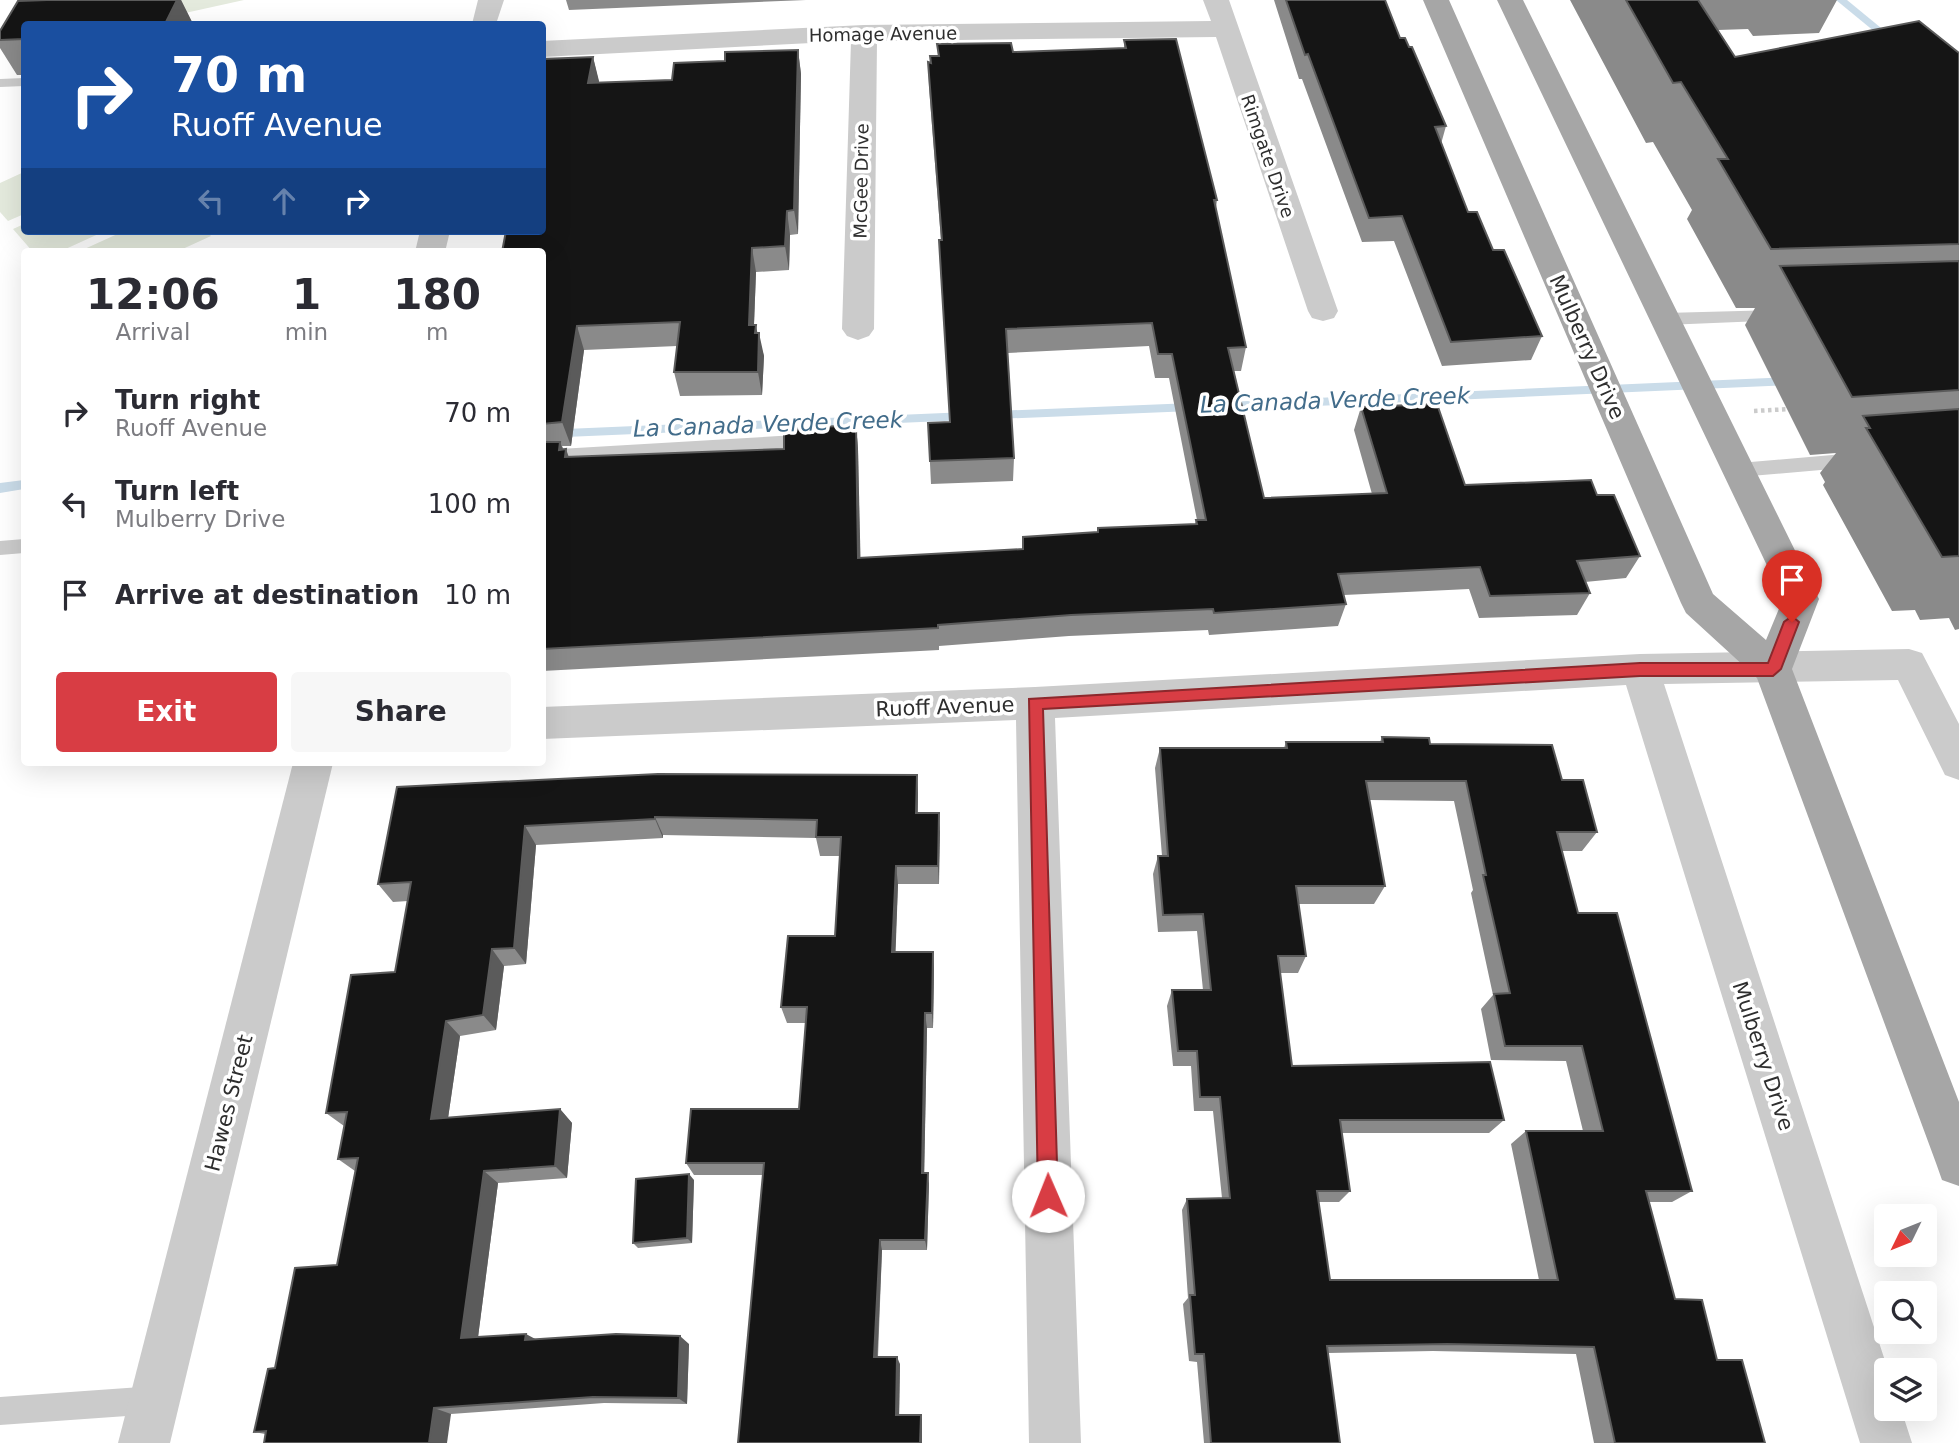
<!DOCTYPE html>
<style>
body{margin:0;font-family:"DejaVu Sans",sans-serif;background:#f7f7f7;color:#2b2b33;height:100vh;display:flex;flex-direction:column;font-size:26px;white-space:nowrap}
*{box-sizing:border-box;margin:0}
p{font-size:23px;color:#7c7c81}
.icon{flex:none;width:38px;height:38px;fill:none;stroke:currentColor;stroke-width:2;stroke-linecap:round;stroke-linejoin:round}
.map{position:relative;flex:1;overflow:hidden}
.details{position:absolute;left:21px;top:248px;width:525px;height:518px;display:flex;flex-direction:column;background:#fff;border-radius:7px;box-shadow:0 7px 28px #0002}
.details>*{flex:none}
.top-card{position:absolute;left:21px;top:21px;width:525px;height:214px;border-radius:7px;box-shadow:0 7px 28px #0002;background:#1a4fa0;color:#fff;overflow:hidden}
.needle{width:46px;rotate:227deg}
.controls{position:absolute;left:1874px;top:1204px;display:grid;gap:14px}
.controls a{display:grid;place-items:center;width:63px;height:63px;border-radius:7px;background:#fff;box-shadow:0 7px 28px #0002;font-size:35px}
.pin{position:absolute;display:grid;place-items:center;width:60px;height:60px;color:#fff;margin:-72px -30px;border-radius:50% 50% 50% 0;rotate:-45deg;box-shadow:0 0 7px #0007}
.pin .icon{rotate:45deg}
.me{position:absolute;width:77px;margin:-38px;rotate:359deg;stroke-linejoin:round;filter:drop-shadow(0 0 5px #0008)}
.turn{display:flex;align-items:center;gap:24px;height:147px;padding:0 35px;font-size:32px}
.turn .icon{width:91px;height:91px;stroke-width:2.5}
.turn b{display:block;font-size:49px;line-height:60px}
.lanes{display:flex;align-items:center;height:66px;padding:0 35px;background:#0003;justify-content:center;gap:35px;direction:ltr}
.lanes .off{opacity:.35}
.eta{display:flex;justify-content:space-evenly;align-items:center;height:119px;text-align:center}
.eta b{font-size:42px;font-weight:700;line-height:49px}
.cta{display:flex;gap:14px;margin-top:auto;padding:14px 35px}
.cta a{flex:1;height:80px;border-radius:7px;background:#d83d44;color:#fff;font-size:28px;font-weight:700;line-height:80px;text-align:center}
.cta a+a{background:#f7f7f7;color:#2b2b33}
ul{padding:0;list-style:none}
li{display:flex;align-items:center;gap:21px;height:91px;padding:0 35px}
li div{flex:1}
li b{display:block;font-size:26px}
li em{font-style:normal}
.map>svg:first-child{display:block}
.green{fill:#e4eadd}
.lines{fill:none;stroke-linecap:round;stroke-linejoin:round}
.stream{fill:#cadce9;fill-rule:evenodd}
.path{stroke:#cbcbcb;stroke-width:4.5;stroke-dasharray:3.5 3.5;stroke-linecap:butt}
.lane{fill:#cbcbcb;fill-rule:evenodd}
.street{fill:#cbcbcb;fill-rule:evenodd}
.primary{fill:#a6a6a6;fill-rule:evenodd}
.wall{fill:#8a8a8a;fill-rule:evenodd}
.shaded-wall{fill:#5b5b5b}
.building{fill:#151515;stroke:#5b5b5b;stroke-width:2;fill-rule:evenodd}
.route{fill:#d83d44;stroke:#8c282c;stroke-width:2}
.labels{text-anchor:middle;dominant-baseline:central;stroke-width:7;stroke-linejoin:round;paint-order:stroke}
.far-street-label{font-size:18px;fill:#2e2e2e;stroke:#fff}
.street-label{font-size:21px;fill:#2e2e2e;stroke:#fff}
.water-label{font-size:23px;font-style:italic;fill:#426c8a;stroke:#fff}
</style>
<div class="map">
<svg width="1959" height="1443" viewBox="0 0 1959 1443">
<rect width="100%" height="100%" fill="#fff"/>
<!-- green -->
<g class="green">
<path d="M22 0H244L176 15 29 3Z"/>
<path d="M24 172V214L8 221 0 212V183Z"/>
<path d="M24 224V231H105L59 252H33L13 229Z"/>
<path d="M124 231H206L211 236 176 252H78Z"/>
</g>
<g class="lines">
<!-- stream -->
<g class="stream">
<path d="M1836 0H1847L1892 37V41H1886Z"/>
<path d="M1789 377 1795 381 1789 385 1226 410 1220 406 1226 402Z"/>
<path d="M1192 403 1198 407 1192 411 995 419 989 415 995 411Z"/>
<path d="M968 412 974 416 968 420 542 438V430Z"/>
<path d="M24 480V489L0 493V483Z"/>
</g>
<!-- path -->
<path class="path" d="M1754 411 1790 409"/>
<!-- lane -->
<g class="lane">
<path d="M24 78V86L0 87V79Z"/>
<path d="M1778 310 1784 312 1786 316 1784 320 1665 325 1657 319 1665 313Z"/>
<path d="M813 434 822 441 813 448 542 464V450Z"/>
<path d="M1855 453 1864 460 1855 467 1739 477 1730 470 1739 463Z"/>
<path d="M24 539V553L0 555V541Z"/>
<path d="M155 1386 165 1390 169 1400 165 1410 155 1414 0 1425V1397Z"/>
</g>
<!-- street -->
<g class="street">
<path d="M478 0H504L496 24H472Z"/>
<path d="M1203 0H1229L1338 311 1334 318 1323 321 1312 318 1308 311 1216 37 877 41 874 329 869 336 858 340 847 336 842 329 851 41 542 57V41L864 25 1211 21Z"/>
<path d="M420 231H450L445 252H415Z"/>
<path d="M1909 649 1922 653 1959 724V780L1945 775 1898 680 1664 684 1888 1370 1886 1409H1901L1912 1443H1860L1626 685 1055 718 1081 1443H1029L1016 720 542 739V707L1035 687 1640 654Z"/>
<path d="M293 763H333L170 1443H118Z"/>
</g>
<!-- primary -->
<path class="primary" d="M1423 0H1449L1713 594 1766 640 1783 599 1497 0H1523L1819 599 1792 669 1959 1102V1186L1942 1180 1936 1163 1757 678 1686 613 1681 603Z"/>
</g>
<!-- wall -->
<g class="wall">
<path d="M47 0H181L193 24H24V75H17L0 48V31L18 1Z"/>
<path d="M566 0H806L569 10Z"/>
<path d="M1274 0H1385L1400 38 1446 126 1441 144 1468 212 1493 250 1542 336 1531 360 1442 366 1394 241 1362 242 1302 79H1299Z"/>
<path d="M1570 0H1837L1819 33 1753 36 1748 29 1718 30 1735 57 1959 53V629L1955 630 1949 618 1920 620 1915 610 1892 611 1823 485 1825 482 1820 473 1836 453 1810 455 1745 325 1755 308H1736L1687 219 1692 210 1653 142 1646 143Z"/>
<path d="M1124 40 1217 200 1216 208 1246 347 1241 371H1234L1264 498 1372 494 1354 430 1361 407 1465 485 1597 495 1640 556 1626 578 1585 582 1590 593 1577 615 1479 618 1469 589 1344 595 1346 604 1338 626 1209 635 1208 630 1069 636 939 646V650L542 671V252L593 57 599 83 672 80 725 61 798 50 801 74 798 234 790 235 789 270 756 272 754 325 764 356 762 395 680 396 674 372 677 346 584 350 571 446H562L568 457 784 449 856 425 858 449 860 558 1022 549 1023 537 1097 532 1098 528 1195 524 1196 520H1197L1169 378H1155L1149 346 1008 353 1014 458 1013 481 931 484 928 423 950 422 940 264 939 240H941L929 87 928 62 930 63 938 56 937 44 1013 52 1124 48Z"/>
<path d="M1382 737 1430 744 1562 780 1597 832 1582 851H1562L1578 913 1692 1191 1672 1202H1649L1675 1299 1717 1360 1765 1443H1594L1576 1354 1433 1351 1328 1353 1340 1443H1204L1197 1362 1189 1361 1183 1304 1188 1298 1182 1210 1187 1199 1222 1198 1213 1111H1194L1191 1066H1173L1167 1006 1172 990H1203L1197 931 1158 932 1153 874 1158 856H1162L1155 768 1160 748H1284L1286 742H1380ZM1369 800 1454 801 1473 890 1471 893 1493 995 1481 1009 1491 1060 1566 1061 1583 1131H1526L1511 1144 1539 1280H1330L1319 1202H1339L1350 1191 1342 1133H1489L1504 1120 1292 1066 1280 973H1298L1306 956 1299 904H1374L1385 886Z"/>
<path d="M917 775 918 794V813H939V884H898L895 952H933L934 968 933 1028H927L924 1173 929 1184 927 1250H882L878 1357 900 1364 899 1415H921L922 1420V1443H738L763 1175H694L686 1163 799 1109 806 1023H787L781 1007 835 936 840 856H820L816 838 663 835V838L536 845 526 964 504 966 496 1030 460 1036 448 1118 560 1109 572 1123 567 1178 498 1183 478 1337 689 1344 687 1404 604 1403 451 1414 265 1434 254 1432 275 1368 337 1265 355 1171 338 1159 344 1126 326 1113 395 972 408 901 393 902 378 884 397 787Z"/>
<path d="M694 1180 692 1243 638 1248 633 1243Z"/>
</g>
<!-- shaded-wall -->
<g class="shaded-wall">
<path d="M177 0H181L193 24H165Z"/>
<path d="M798 50 801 74 798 234 794 210Z"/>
<path d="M593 57 599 81 595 108 588 83Z"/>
<path d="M787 211 790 235 789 270 785 246Z"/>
<path d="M752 248 756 272 753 349 749 325Z"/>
<path d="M756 325 759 342V333L764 356 762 395 758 372 755 333Z"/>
<path d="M577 326 584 350 571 446 562 422Z"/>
<path d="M856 425 858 449 861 580 858 558Z"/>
<path d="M560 442 565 455 566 449 574 472 559 450Z"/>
<path d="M917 775 918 794 917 832 916 813Z"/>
<path d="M939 813 940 832 939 884 938 866Z"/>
<path d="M655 817 663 835V838L655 819Z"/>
<path d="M525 826 536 845 526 964 514 948Z"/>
<path d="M896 866 898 884 895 968 892 952Z"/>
<path d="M492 949 504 966 496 1030 483 1015Z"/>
<path d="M933 952 934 968 933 1028 932 1013Z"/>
<path d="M925 1013 927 1028 924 1184 922 1173Z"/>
<path d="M446 1021 460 1036 446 1132 431 1119Z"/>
<path d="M560 1109 572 1123 567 1178 555 1166Z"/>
<path d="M484 1171 498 1183 477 1345 461 1338Z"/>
<path d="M928 1173 929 1184 927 1250 925 1240Z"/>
<path d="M689 1174 694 1180 692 1243 687 1238Z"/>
<path d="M880 1240 882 1250 877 1364 874 1357Z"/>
<path d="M526 1334 539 1341 525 1340Z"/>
<path d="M680 1336 689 1344 687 1404 678 1398Z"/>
<path d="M897 1357 900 1364 899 1420 896 1415Z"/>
<path d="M434 1408 451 1414 447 1443H429Z"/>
<path d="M921 1415 922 1420V1443H920Z"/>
</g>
<!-- building -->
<g class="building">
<path d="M47 0H177L165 24H24V39L0 40V31L18 1Z"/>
<path d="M1286 0H1385L1400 38H1405L1409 47H1412L1446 126 1435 127 1468 212H1477L1493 250H1504L1542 336 1451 342 1402 216 1369 218 1308 54 1305 55Z"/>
<path d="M1626 0H1698L1735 57 1919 21 1959 53V244L1771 249 1718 159H1728L1681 82 1673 83Z"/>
<path d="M1176 39 1217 200H1214L1246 347 1228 348 1264 498 1387 493 1361 407 1437 404 1465 485 1591 480 1597 495H1614L1640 556 1577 561 1590 593 1490 596 1480 567 1338 574 1346 604 1214 613 1213 609 1071 615 938 625V628L542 649V442H560L559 450 566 449 565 457 784 449V429L856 425 858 558 1023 549V537L1098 532V528L1197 524 1196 520H1206L1172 354H1158L1152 323 1006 329 1014 458 930 461 928 423 950 422 939 240H942L928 62 931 63 930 56H939L937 44 1011 43 1013 52 1126 48 1124 40Z"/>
<path d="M798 50 794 210 787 211 785 246 752 248 749 325H756L755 333H759L758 372H674L680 322 577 326 562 422 542 424V252H502L506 231H542L543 59 593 57 588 83 672 80 674 63 725 61V52Z"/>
<path d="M1959 261V390L1852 397 1780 266Z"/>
<path d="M1959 409V556L1942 557 1866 428H1870L1863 416Z"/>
<path d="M1382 737 1429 738 1430 744 1552 745 1562 780H1583L1597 832H1557L1578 913H1617L1692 1191H1646L1675 1299 1702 1300 1717 1360H1742L1765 1443H1615L1594 1347 1447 1344 1327 1346 1340 1443H1211L1204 1354H1195L1190 1295H1195L1187 1199 1230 1198 1220 1097H1200L1197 1051H1178L1172 990H1211L1203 914 1163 915 1158 856H1168L1160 748H1287L1286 742H1383ZM1366 781H1466L1486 875H1483L1510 993 1494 994 1505 1046H1582L1603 1131H1526L1558 1280H1330L1317 1191H1350L1340 1120H1504L1490 1062 1292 1066 1278 956H1306L1296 886H1385Z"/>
<path d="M658 774 917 775 916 813H939L938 866H896L892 952H933L932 1013H925L922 1173H928L925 1240H880L874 1357H897L896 1415H921L920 1443H738L764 1163H686L691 1109H799L807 1007H781L788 936H835L841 837H816L817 820 655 817V819L525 826 514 948 492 949 483 1015 446 1021 431 1119 560 1109 555 1166 484 1171 461 1338 526 1334 525 1340 616 1334 680 1336 678 1398 593 1397 434 1408 429 1443H264L266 1431 254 1432 268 1369 275 1368 295 1268 337 1265 358 1158 338 1159 347 1112 326 1113 351 975 395 972 411 882 378 884 397 787Z"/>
<path d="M689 1174 687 1238 633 1243 636 1179Z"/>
</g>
<!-- route -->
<path class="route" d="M1792 616 1799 622 1781 669 1773 676H1640L1043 709 1058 1196 1055 1203 1048 1206 1041 1203 1038 1196 1029 699 1640 663H1768L1784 622Z"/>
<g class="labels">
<!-- far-street labels -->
<g class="far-street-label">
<text transform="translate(883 34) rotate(-1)">Homage Avenue</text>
<text transform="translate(1268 156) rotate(71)">Rimgate Drive</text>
<text transform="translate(861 181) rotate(-89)">McGee Drive</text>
</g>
<!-- street labels -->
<g class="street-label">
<text transform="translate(1587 347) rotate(66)">Mulberry Drive</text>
<text transform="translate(945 707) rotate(-2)">Ruoff Avenue</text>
<text transform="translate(1763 1056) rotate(72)">Mulberry Drive</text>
<text transform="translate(229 1103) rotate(-76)">Hawes Street</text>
</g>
<!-- water labels -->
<g class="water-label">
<text transform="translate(1335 400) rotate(-2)">La Canada Verde Creek</text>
<text transform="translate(768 424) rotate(-2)">La Canada Verde Creek</text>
</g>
</g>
</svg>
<div class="controls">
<a><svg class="needle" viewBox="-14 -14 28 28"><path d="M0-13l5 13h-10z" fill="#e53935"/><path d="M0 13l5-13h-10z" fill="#7c7c81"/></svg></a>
<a><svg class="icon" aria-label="search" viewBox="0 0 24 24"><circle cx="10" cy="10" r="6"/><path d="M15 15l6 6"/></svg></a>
<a><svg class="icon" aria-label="layers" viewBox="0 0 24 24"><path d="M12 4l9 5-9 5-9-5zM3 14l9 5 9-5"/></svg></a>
</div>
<div class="pin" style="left:1792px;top:622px;background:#d93025"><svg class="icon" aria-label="arrive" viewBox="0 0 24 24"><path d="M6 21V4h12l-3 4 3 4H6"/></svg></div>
<svg class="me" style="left:1048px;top:1196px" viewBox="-20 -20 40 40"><circle r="19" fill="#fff"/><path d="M0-13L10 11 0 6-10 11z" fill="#d83d44"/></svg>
<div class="top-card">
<div class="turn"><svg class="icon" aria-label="right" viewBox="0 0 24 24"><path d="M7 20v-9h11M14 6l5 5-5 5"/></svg><div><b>70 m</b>Ruoff Avenue</div></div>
<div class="lanes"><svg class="icon off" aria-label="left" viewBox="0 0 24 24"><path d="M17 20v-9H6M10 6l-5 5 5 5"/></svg><svg class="icon off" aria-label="ahead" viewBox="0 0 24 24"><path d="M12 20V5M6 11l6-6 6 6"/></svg><svg class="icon" aria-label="right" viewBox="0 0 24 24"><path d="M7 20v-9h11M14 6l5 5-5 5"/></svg></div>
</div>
<section class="details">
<div class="eta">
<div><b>12:06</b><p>Arrival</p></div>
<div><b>1</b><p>min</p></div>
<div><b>180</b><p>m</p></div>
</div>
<ul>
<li><svg class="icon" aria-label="right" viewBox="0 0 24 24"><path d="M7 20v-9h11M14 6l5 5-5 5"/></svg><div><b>Turn right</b><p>Ruoff Avenue</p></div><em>70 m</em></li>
<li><svg class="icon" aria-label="left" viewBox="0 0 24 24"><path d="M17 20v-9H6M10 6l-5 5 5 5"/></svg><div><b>Turn left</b><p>Mulberry Drive</p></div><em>100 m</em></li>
<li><svg class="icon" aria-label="arrive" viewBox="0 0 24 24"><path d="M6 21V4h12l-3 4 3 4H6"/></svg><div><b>Arrive at destination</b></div><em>10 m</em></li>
</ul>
<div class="cta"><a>Exit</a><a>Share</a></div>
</section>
</div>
